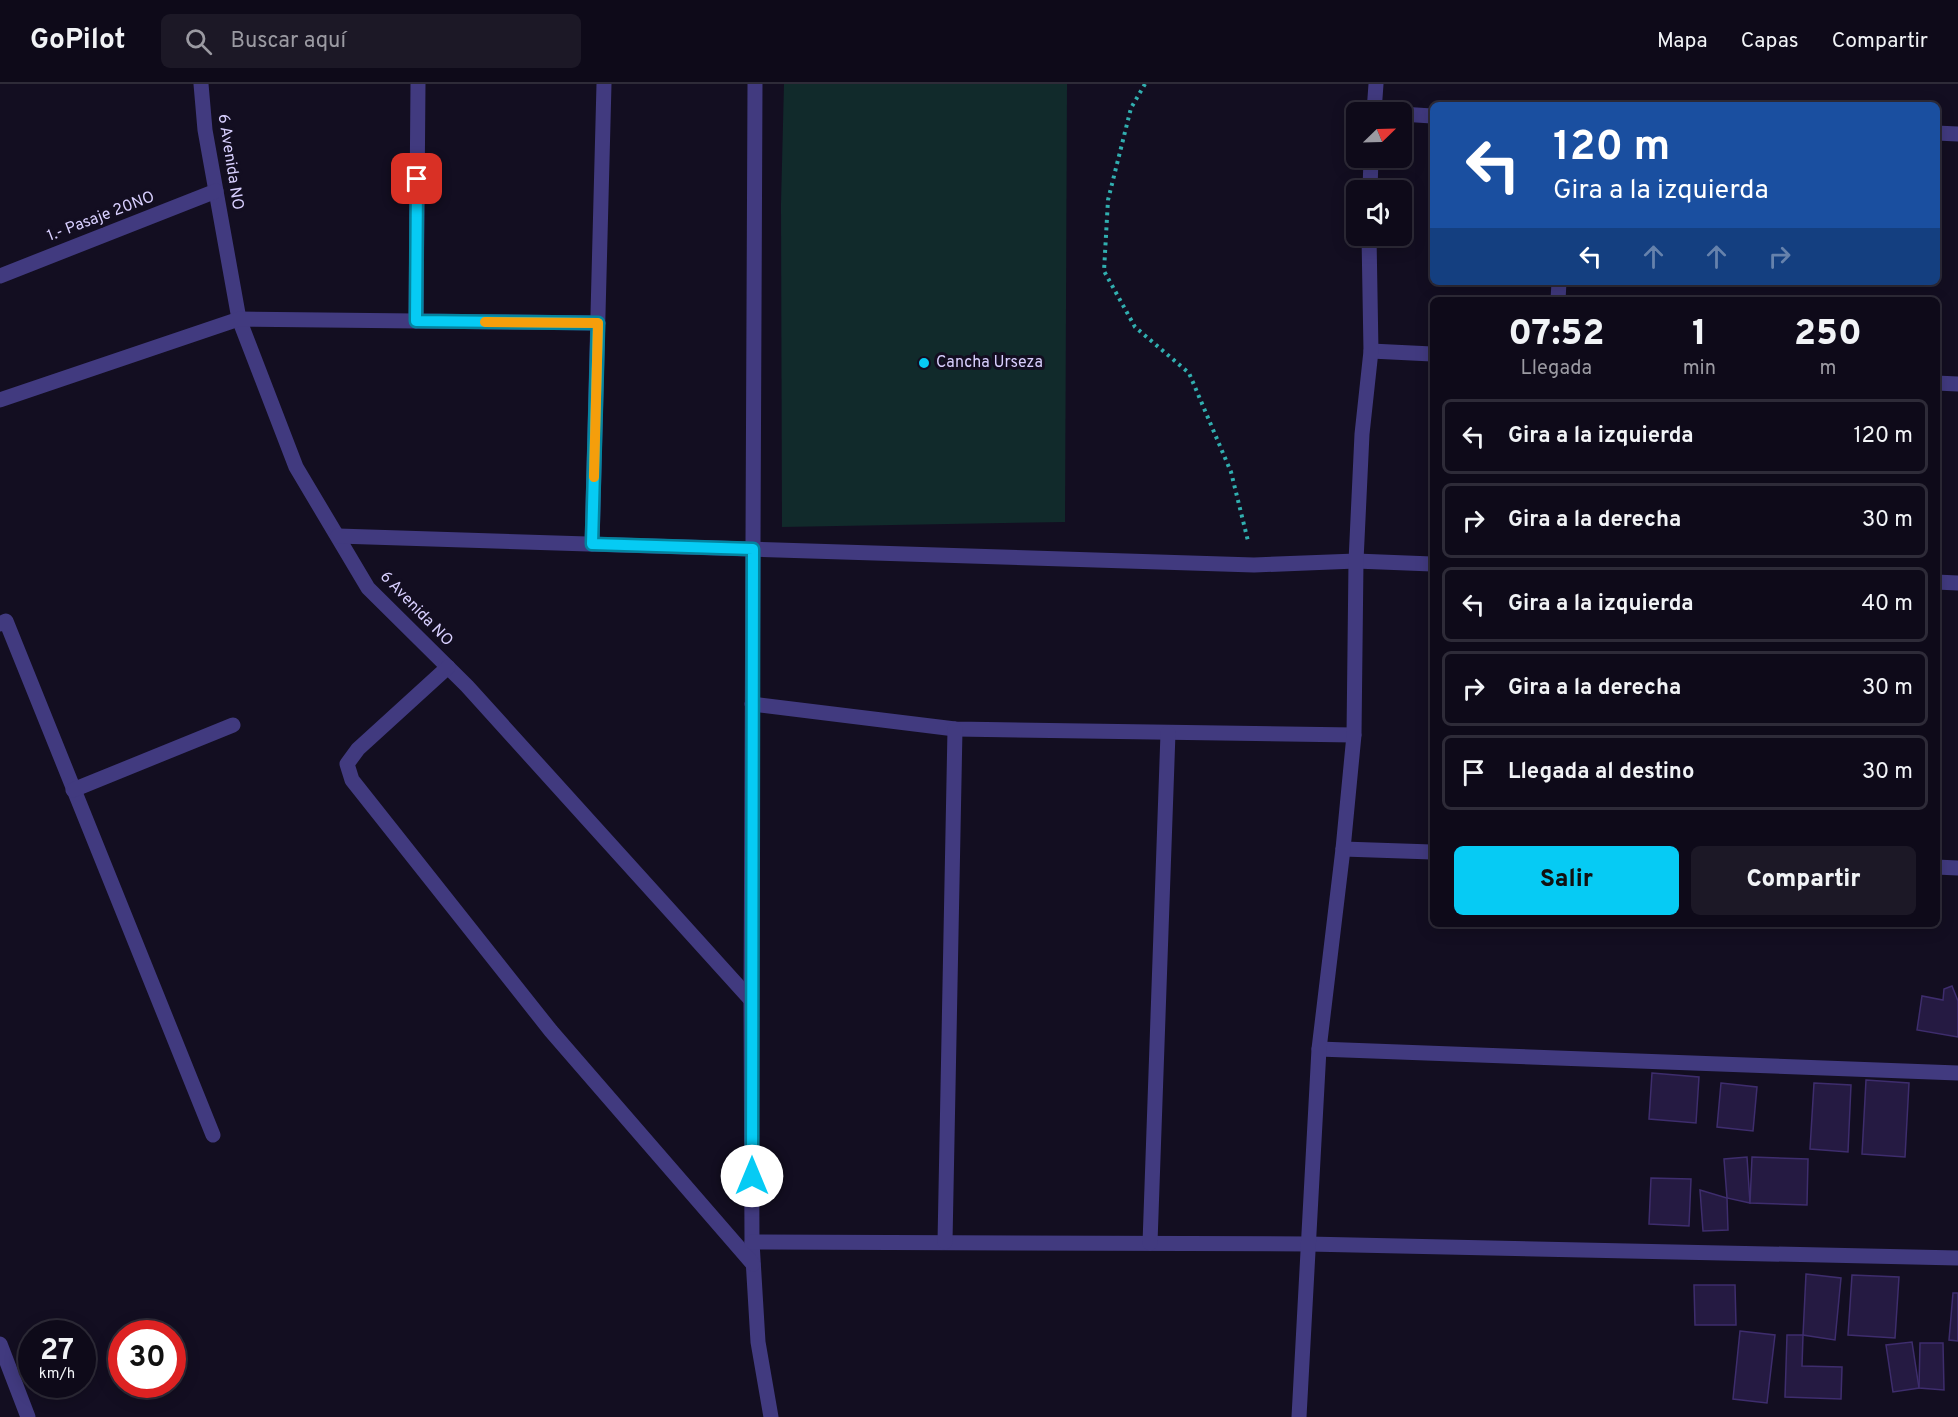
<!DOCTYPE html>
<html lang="es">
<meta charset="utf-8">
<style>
body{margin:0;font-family:Overpass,sans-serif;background:#1c1826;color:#f1f3f6;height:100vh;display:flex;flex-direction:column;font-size:22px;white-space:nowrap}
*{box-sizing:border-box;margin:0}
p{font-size:20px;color:#9b9aa2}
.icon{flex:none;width:33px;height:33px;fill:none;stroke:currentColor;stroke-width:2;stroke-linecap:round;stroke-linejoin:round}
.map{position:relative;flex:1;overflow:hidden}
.drawer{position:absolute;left:1430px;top:213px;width:510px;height:630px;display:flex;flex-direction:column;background:#0e0a19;border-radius:9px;box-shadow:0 3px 15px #0003,0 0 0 2px #2e2b38}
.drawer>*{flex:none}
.hud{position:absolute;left:1430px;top:18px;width:510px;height:183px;border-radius:9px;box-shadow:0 3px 15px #0003,0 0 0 2px #2e2b38;background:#1a4fa0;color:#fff;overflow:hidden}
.needle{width:39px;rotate:67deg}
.fabs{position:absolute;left:1346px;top:18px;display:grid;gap:12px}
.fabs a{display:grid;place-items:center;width:66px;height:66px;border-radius:9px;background:#0e0a19;box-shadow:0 3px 15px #0003,0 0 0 2px #2e2b38;font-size:30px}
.speed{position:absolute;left:18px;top:1236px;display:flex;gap:12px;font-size:30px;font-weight:700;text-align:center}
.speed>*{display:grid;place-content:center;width:78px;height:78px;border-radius:50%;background:#0e0a19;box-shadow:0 3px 15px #0003,0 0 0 2px #2e2b38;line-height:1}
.speed small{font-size:15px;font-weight:400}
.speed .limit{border:9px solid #d22;background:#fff;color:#111}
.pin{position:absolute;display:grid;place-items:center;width:51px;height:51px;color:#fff;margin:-26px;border-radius:12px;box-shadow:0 3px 9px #0006}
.me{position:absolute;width:66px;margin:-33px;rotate:0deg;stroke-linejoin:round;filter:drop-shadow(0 0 4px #0008)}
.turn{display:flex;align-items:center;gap:21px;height:126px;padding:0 24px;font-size:27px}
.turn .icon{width:78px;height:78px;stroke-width:2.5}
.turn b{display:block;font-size:42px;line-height:51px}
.lanes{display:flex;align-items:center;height:57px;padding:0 24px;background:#0003;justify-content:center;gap:30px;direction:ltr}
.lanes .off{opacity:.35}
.eta{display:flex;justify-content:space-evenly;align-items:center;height:102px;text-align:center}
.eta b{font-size:36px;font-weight:800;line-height:42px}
.button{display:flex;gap:12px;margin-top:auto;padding:12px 24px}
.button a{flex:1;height:69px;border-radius:9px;background:#06cbf4;color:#111;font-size:24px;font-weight:800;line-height:69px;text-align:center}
.button a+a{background:#1c1826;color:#f1f3f6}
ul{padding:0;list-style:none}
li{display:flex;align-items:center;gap:18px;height:75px;margin:0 12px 9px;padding:0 12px;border:3px solid #2e2b38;border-radius:9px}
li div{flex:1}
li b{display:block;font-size:22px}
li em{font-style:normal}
header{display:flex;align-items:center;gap:36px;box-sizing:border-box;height:84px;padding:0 30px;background:#0e0a19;border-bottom:2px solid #2e2b38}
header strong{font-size:28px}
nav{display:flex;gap:33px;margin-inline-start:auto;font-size:21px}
.search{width:420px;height:54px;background:#1c1826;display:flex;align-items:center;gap:15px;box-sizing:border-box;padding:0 21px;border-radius:9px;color:#9b9aa2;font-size:22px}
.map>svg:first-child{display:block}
.green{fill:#112a2b}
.building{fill:#251a42;stroke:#3e2d6d;stroke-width:1.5}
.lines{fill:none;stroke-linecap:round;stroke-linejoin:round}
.path{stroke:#31afb0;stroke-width:4;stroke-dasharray:3 4.5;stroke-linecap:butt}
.minor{stroke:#413a7f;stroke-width:15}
.route-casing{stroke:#04849f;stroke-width:15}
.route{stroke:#06cbf4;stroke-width:10}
.slow{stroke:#f59e0b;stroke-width:10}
.poi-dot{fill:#06cbf4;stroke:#130e21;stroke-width:2}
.labels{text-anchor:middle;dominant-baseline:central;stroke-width:6;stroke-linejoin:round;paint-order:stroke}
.street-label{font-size:16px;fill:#d8cffe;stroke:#130e21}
.poi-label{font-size:16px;fill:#d8cffe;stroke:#130e21;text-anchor:start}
</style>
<header>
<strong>GoPilot</strong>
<div class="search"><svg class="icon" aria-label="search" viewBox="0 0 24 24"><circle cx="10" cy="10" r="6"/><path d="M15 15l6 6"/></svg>Buscar aquí</div>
<nav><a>Mapa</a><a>Capas</a><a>Compartir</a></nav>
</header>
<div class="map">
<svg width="1958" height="1333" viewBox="0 0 1958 1333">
<rect width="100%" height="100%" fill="#130e21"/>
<!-- green -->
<path class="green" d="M784 0H1067L1065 438 782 443 781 120Z"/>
<!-- building -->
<g class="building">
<path d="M1952 902 1958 917V953L1917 946 1922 912 1943 916 1944 905Z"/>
<path d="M1652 989 1699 993 1696 1039 1649 1035Z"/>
<path d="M1866 996 1909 999 1905 1073 1862 1070Z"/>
<path d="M1721 999 1757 1003 1753 1047 1717 1043Z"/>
<path d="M1814 999 1851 1001 1848 1068 1810 1065Z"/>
<path d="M1747 1073 1750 1119 1727 1114 1724 1075Z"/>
<path d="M1752 1073 1808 1075 1807 1121 1750 1119Z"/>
<path d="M1651 1094 1691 1095 1689 1142 1649 1140Z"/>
<path d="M1700 1106 1727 1114 1728 1146 1703 1147Z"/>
<path d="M1806 1190 1841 1194 1835 1256 1803 1251Z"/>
<path d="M1852 1191 1899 1193 1895 1254 1848 1251Z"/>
<path d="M1694 1201H1735L1736 1241H1695Z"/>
<path d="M1953 1209H1958V1257L1949 1256Z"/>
<path d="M1740 1247 1775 1251 1767 1319 1733 1315Z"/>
<path d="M1787 1251H1803L1802 1282 1842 1283 1841 1315 1785 1313Z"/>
<path d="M1912 1258 1919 1304 1893 1308 1886 1261Z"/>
<path d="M1920 1259H1943L1944 1306 1919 1304Z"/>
</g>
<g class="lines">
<!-- path -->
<path class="path" d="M1145 0 1131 24 1108 116 1104 187 1135 243 1189 289 1231 388 1248 457"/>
<!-- minor -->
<g class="minor">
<path d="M201 0 205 46 239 235 296 383 368 504 467 602 751 916"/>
<path d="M755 0 751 916 752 1158 758 1258 771 1333"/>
<path d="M1374 28 1376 0"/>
<path d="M1401 30 1432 32"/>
<path d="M1936 49 1958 50"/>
<path d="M1370 106 1371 74"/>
<path d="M0 192 216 107"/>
<path d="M1558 216 1559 198"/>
<path d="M416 237 418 0"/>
<path d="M1371 267 1432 270"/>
<path d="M1936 299 1958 300"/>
<path d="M0 316 239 235 598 239"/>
<path d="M338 452 1254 481 1356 477 1432 480"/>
<path d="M592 460 604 0"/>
<path d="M1936 498 1958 499"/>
<path d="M0 540 6 537 213 1051"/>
<path d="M448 583 358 665 347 680 352 696 551 947 753 1180"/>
<path d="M752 620 955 645 1354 651"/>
<path d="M73 706 233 641"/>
<path d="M1343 765 1432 768"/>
<path d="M1936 783 1958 784"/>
<path d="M1319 965 1958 989"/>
<path d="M752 1158 1308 1160 1958 1174"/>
<path d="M945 1158 955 645"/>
<path d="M1150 1159 1168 649"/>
<path d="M0 1260 28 1333"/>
<path d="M1299 1333 1319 965 1343 765 1354 651 1356 477 1362 350 1371 267 1369 152"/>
</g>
</g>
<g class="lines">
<defs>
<path id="route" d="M417 95 416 237 598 239 592 460 753 465 752 1092"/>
</defs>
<!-- route casing -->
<use href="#route" class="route-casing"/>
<!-- route -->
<use href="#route" class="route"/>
<!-- slow -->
<path class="slow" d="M485 238 598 239 594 393"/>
</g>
<!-- markers -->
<circle class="poi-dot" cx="924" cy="279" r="6"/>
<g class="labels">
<!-- street labels -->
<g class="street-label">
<text transform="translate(230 78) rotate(81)">6 Avenida NO</text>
<text transform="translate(101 133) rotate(-21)">1.- Pasaje 20NO</text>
<text transform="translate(416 525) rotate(46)">6 Avenida NO</text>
</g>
<!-- poi labels -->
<g class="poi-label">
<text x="936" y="279">Cancha Urseza</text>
</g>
</g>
</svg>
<div class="fabs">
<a><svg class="needle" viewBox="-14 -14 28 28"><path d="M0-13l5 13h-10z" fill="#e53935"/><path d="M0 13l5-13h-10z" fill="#9b9aa2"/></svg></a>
<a><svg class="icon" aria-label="sound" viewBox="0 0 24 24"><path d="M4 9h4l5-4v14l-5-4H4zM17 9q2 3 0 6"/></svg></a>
</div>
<div class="speed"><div>27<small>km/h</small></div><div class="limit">30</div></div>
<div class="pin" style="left:417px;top:95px;background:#d93025"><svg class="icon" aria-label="arrive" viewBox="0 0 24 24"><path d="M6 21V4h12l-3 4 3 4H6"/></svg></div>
<svg class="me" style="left:752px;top:1092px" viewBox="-20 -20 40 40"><circle r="19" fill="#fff"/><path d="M0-13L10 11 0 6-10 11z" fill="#06cbf4"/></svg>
<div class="hud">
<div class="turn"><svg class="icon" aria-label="left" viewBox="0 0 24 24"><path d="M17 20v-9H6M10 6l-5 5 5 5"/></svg><div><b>120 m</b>Gira a la izquierda</div></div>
<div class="lanes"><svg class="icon" aria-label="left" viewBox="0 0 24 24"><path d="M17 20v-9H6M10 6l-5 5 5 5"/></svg><svg class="icon off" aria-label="ahead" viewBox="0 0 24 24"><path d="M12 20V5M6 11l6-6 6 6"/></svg><svg class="icon off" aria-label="ahead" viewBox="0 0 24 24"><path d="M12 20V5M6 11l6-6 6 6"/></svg><svg class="icon off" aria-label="right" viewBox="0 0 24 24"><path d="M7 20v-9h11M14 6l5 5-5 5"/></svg></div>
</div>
<section class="drawer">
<div class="eta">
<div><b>07:52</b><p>Llegada</p></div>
<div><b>1</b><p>min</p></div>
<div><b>250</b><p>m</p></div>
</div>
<ul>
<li><svg class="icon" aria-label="left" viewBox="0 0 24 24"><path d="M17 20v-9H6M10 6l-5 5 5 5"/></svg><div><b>Gira a la izquierda</b></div><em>120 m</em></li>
<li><svg class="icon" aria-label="right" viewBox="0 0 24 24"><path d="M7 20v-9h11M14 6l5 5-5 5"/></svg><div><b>Gira a la derecha</b></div><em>30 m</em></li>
<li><svg class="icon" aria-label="left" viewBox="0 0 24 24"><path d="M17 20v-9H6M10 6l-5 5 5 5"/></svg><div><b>Gira a la izquierda</b></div><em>40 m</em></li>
<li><svg class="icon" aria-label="right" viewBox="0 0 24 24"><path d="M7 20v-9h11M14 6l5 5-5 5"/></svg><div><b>Gira a la derecha</b></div><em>30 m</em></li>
<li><svg class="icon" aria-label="arrive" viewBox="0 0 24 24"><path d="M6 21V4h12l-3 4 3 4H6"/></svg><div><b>Llegada al destino</b></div><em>30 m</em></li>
</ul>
<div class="button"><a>Salir</a><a>Compartir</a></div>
</section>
</div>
